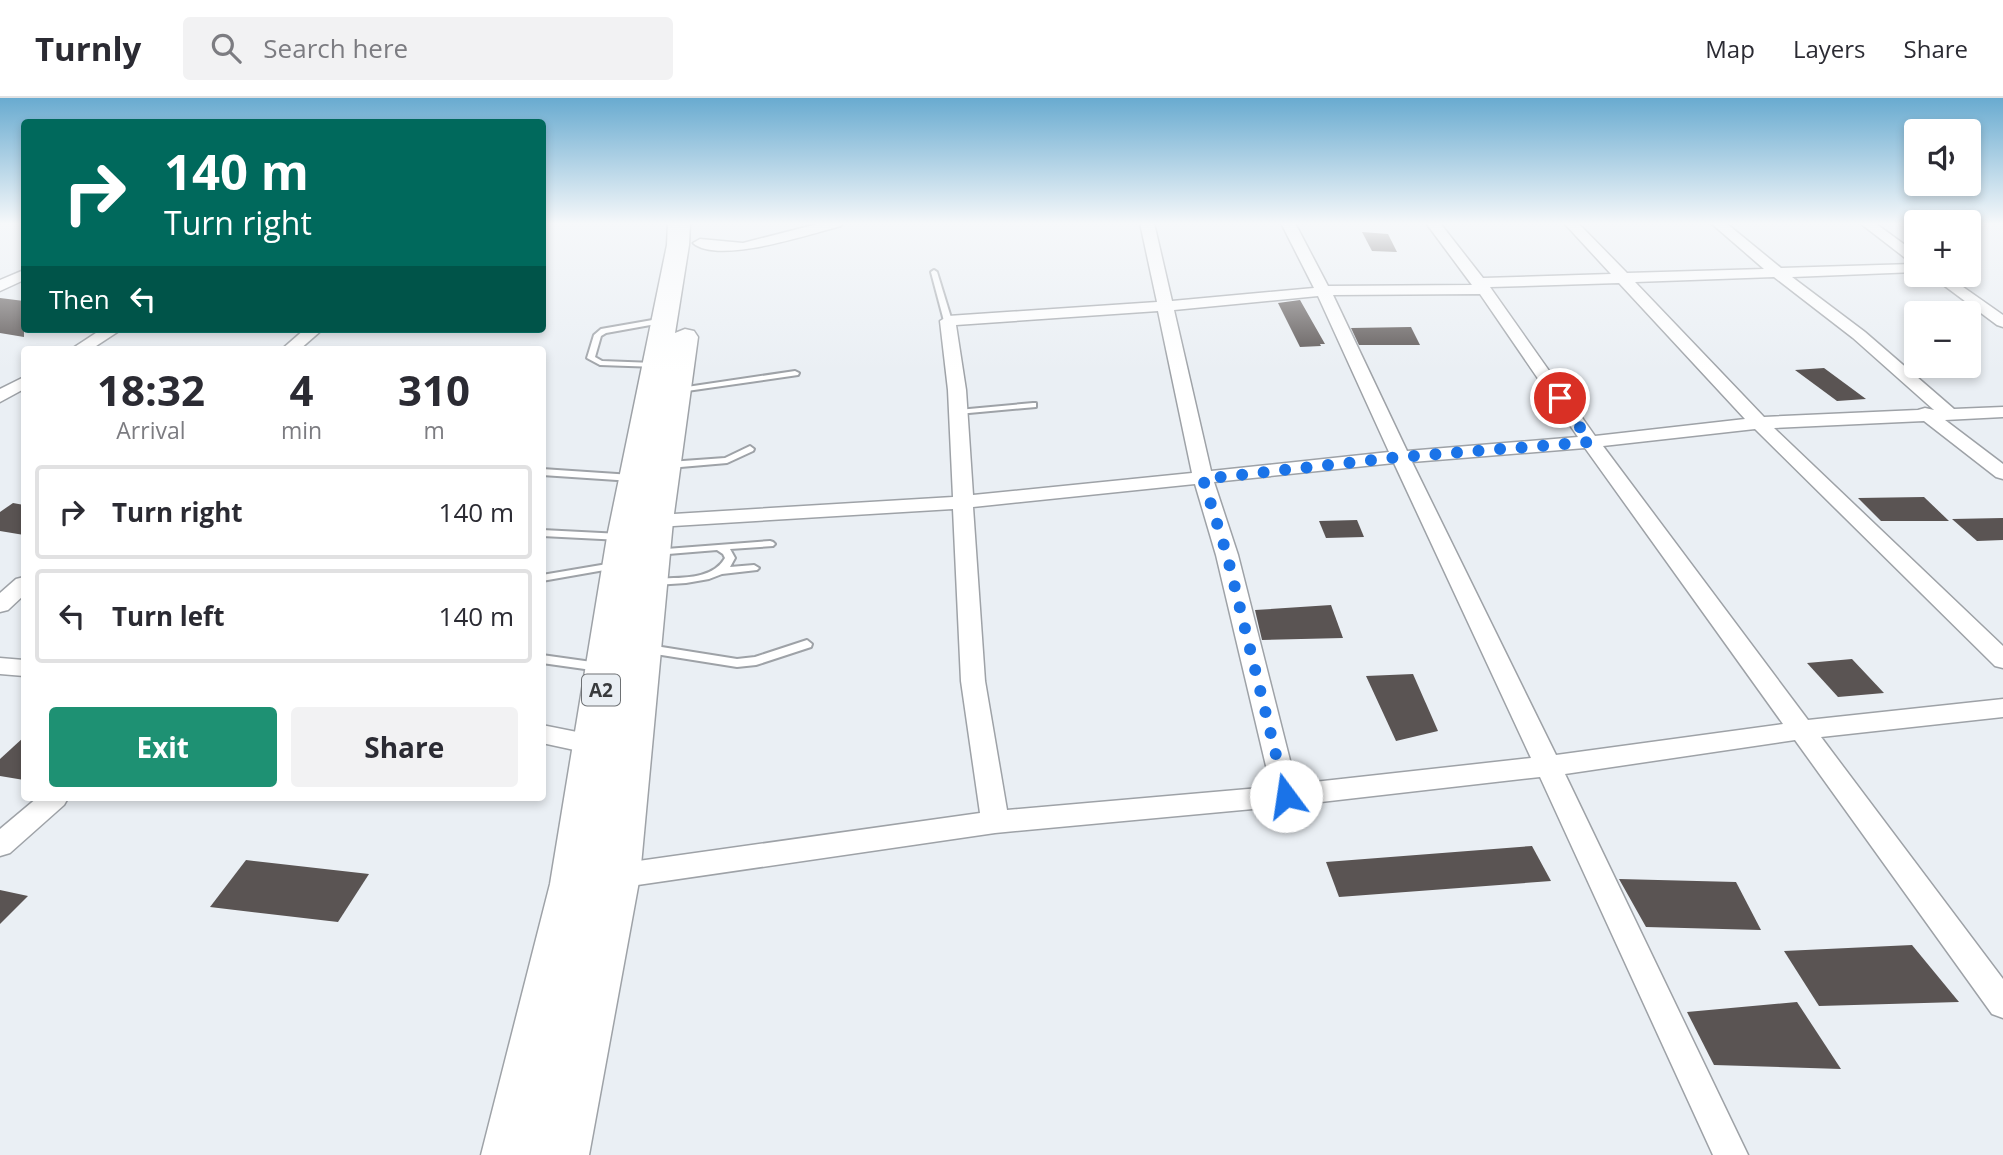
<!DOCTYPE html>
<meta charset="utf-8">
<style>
body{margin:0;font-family:"Open Sans",sans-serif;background:#f2f2f3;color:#2b2b33;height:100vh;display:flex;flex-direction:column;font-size:26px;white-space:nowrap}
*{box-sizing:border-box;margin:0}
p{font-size:23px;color:#7c7c81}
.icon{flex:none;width:38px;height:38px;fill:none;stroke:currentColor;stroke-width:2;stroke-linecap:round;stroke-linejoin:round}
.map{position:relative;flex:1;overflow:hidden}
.side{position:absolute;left:21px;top:248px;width:525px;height:455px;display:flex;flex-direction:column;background:#fff;border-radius:7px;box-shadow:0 4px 10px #0003}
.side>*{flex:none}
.top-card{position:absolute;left:21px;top:21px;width:525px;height:214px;border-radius:7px;box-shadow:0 4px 10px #0003;background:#00695c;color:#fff;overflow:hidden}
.controls{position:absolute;left:1904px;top:21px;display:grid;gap:14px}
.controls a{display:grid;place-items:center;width:77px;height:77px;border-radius:7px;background:#fff;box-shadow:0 4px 10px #0003;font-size:35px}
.pin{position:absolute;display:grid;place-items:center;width:60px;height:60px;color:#fff;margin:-30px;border:4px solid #fff;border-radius:50%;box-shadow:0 2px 7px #0007}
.me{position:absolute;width:77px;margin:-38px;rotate:346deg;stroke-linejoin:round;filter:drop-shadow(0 0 5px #0008)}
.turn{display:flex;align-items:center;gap:24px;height:147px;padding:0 28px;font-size:32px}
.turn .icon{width:91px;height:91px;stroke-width:2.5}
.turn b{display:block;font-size:49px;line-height:60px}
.then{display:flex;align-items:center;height:66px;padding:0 28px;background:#0003;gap:14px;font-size:26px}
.eta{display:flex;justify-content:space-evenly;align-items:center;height:119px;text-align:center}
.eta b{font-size:42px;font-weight:700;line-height:49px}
.cta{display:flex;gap:14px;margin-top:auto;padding:14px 28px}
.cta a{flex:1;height:80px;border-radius:7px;background:#1e9173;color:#fff;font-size:28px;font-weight:700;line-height:80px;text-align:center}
.cta a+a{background:#f2f2f3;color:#2b2b33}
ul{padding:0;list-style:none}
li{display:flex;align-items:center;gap:21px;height:94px;margin:0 14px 10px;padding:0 14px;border:4px solid #e1e1e2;border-radius:7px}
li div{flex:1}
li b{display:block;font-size:26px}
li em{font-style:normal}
header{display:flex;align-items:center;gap:42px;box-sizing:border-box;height:98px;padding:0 35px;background:#fff;border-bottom:2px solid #e1e1e2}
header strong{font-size:33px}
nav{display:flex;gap:38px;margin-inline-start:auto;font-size:24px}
.search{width:490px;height:63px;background:#f2f2f3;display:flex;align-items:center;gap:18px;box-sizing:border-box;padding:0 24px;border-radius:7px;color:#7c7c81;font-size:26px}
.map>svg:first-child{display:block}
.building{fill:#5a5453}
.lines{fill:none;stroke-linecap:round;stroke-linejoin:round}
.service-casing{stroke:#9ea2a7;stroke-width:4}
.minor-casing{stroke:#9ea2a7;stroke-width:3}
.trunk-casing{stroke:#9ea2a7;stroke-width:3}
.service{fill:#fff;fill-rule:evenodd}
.minor{fill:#fff;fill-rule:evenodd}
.trunk{fill:#fff;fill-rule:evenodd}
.route{stroke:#1a73e8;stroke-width:12;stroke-dasharray:0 21.6}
.labels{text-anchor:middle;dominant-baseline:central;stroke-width:7;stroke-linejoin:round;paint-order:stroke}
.shield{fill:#eaeff4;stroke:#6e7174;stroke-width:2}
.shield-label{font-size:19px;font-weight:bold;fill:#393b3d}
</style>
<header>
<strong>Turnly</strong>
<div class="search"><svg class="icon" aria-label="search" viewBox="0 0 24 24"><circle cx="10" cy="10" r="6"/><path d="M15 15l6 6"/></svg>Search here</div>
<nav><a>Map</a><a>Layers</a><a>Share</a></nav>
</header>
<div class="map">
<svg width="2003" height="1057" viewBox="0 0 2003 1057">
<rect width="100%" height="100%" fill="#eaeff4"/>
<!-- building -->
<g class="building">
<path d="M1362 134 1388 136 1397 154 1372 153Z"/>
<path d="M0 200 24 203V239L0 235Z"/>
<path d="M1300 202 1325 246H1320L1321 248 1300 249 1278 205Z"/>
<path d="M1411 229 1420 247H1359L1351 230Z"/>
<path d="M1824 270 1866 301 1837 303 1795 272Z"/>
<path d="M1924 399 1949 423H1881L1858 400Z"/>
<path d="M13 405 24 407V437L0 433V414Z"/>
<path d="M2003 420V442L1977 443 1952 421Z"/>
<path d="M1357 422 1364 439 1326 440 1319 423Z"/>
<path d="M1331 507 1343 540 1262 542 1255 512Z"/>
<path d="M1852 561 1884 595 1838 599 1807 565Z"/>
<path d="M1413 576 1438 633 1396 643 1366 578Z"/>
<path d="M24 639V682L0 678V661Z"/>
<path d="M1532 748 1551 783 1339 799 1326 764Z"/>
<path d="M246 762 369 776 338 824 210 809Z"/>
<path d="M1619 781 1736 784 1761 832 1646 829Z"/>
<path d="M0 792 28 798 0 826Z"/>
<path d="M1912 847 1959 904 1819 908 1784 853Z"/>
<path d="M1797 904 1841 971 1714 967 1687 914Z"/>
</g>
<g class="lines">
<defs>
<g id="service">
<path d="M934 172 937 174 952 223 951 225 944 223 931 174Z"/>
<path d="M664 220H667V224L606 235 601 238 595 259 602 263 654 265H657V269L600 267 587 260 594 237 601 231Z"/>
<path d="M795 273 799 275 798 277 680 294 676 292 680 290Z"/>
<path d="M1033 305H1036V309L958 316 954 314 958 312Z"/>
<path d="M750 348 754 351 753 353 727 365 669 370 665 367 669 364 725 360Z"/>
<path d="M542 371 632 377 636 380 632 383 542 377Z"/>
<path d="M542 432 621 436 626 439 621 442 542 438Z"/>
<path d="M770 443 773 444 775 446 773 448 730 451 735 460 730 469 754 467 759 470 757 472 722 476 709 481 686 485 655 487 650 484 655 481C678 479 712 483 725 460L723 456 717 452 656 457 651 454 653 452Z"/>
<path d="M613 465 616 466 618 468 616 470 542 483V477Z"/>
<path d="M807 542 812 546 811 549 756 567 737 569 649 555 644 551 649 547 737 561 755 559Z"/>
<path d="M542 557 599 565 604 569 599 573 542 565Z"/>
</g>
<g id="minor">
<path d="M821 125H843L841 128C810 136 718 167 693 145L700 141 743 145Z"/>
<path d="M1140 125H1154L1172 203 1314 190 1281 125H1295L1328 188 1472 187 1426 125H1440L1483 180 1611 176 1564 125H1578L1627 175 1764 171 1711 125H1726L1781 170 1913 166 1860 125H1875L1916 155V174L1792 179 1865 234 1954 311 2003 309V319L1945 322 2003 366V381L1996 379 1924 323 1774 330 2003 548V570L1995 568 1755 331 1603 348 1808 622 2003 601V619L1821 639 2003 881V920L1992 916 1795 642 1565 676 1748 1057H1713L1540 679 1286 708 995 735 617 790 607 786 603 778 607 770 617 766 980 715 961 583 953 411 657 429 650 427 647 423 650 419 657 417 953 399 948 292 940 223 948 218 1157 204ZM1774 179 1853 240 1934 312 1925 310 1918 312 1764 319 1635 184ZM1619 185 1745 321 1595 338 1490 189ZM1480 196 1578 339 1407 353 1333 197ZM1318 198 1389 354 1211 373 1174 212ZM1158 213 1192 375 973 397 966 292 956 227ZM1585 350 1783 626 1556 657 1412 364ZM1394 365 1531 660 1296 686 1238 457 1214 384ZM1195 386 1216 457 1271 689 1007 712 985 583 973 409Z"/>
<path d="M24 172V182L0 193V182Z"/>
<path d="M1930 177H1946L2003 217V229L1997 227Z"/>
<path d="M102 231H122L90 252H70Z"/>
<path d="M305 231H323L299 252H281Z"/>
<path d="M24 279V291L0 304V291Z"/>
<path d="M24 479V497L8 512 0 514V495L16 481Z"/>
<path d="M0 560 24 562V578L0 576Z"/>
<path d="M542 627 602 639 606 646 602 653 593 656 542 645Z"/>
<path d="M37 700H68L64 707 10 755 0 758V731Z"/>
</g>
<path id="trunk" d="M668 125H690L689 147 675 235 685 231 694 233 698 239 673 423 640 778 589 1057H481L550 786 607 439 667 147Z"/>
</defs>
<!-- service casing -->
<use href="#service" class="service-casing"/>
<!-- minor casing -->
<use href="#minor" class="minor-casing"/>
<!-- trunk casing -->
<use href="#trunk" class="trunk-casing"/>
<!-- service -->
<use href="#service" class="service"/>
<!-- minor -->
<use href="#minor" class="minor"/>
<!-- trunk -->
<use href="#trunk" class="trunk"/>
</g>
<!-- sky -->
<linearGradient id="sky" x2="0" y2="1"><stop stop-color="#69abd0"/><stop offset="0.46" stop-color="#f6f8fa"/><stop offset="1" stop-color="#f6f8fa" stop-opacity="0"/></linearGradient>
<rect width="2003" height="273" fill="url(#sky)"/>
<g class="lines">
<!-- route -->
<path class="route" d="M1286 698 1227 457 1203 381 1400 359 1590 344 1560 300"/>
</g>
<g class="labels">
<!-- shield labels -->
<rect class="shield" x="582" y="576.5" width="38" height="31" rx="5"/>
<g class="shield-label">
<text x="601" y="592">A2</text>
</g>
</g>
</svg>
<div class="controls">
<a><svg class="icon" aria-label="sound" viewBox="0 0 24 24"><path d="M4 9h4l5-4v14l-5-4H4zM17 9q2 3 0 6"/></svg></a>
<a>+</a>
<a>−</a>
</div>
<div class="pin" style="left:1560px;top:300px;background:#d93025"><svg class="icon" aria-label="arrive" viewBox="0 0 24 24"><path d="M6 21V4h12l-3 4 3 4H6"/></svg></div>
<svg class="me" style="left:1286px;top:698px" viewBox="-20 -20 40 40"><circle r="19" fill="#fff"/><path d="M0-13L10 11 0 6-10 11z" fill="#1a73e8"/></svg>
<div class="top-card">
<div class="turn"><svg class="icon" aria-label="right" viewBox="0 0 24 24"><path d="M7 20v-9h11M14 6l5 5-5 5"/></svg><div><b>140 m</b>Turn right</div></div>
<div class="then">Then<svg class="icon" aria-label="left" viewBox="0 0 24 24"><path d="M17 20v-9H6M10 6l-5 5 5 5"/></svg></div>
</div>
<section class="side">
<div class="eta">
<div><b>18:32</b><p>Arrival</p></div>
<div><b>4</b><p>min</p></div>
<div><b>310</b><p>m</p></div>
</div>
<ul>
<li><svg class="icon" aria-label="right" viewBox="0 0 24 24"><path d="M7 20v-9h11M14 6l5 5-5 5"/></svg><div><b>Turn right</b></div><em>140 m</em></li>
<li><svg class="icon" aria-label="left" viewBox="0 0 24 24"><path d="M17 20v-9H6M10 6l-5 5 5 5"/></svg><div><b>Turn left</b></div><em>140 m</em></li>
</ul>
<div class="cta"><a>Exit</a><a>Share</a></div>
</section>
</div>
